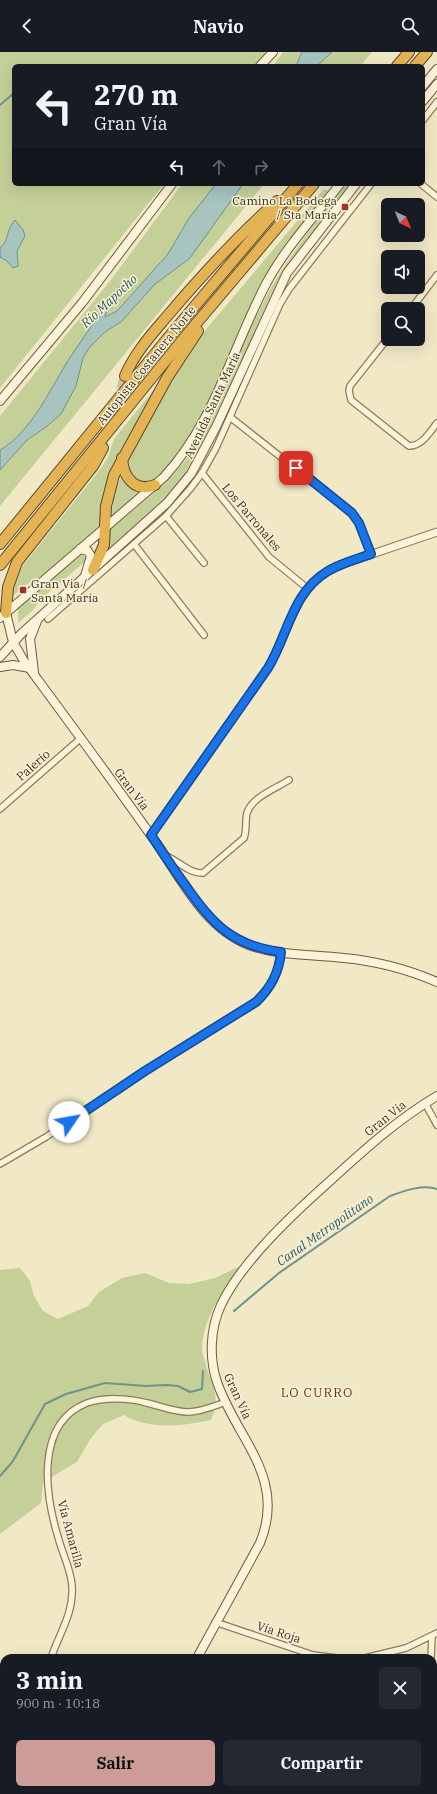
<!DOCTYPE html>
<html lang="es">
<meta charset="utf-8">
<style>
body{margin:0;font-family:"IBM Plex Serif",serif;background:#242831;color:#f1f3f6;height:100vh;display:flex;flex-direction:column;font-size:15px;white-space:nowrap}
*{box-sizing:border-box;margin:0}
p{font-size:13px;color:#9ea1a6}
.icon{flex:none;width:22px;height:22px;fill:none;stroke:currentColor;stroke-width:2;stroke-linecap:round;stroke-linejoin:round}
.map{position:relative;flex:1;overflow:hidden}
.sheet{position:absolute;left:0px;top:1602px;width:437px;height:140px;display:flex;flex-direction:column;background:#171b24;border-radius:12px 12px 0 0;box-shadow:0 4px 16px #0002}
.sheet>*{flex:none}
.hud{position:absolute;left:12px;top:12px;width:413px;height:122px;border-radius:6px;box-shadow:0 4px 16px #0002;background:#171b24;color:#f1f3f6;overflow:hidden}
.needle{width:26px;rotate:137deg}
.tools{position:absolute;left:381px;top:146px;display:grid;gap:8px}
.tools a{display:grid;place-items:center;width:44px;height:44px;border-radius:6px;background:#171b24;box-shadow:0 4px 16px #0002;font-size:20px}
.pin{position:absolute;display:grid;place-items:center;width:34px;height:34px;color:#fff;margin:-17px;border-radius:8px;box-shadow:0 2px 6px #0006}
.me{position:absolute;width:44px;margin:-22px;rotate:57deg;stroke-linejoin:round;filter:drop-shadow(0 0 3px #0008)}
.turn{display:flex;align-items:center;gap:14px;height:84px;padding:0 16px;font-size:18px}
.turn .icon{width:52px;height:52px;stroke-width:2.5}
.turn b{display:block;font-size:28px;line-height:34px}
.lanes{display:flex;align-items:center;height:38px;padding:0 16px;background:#0003;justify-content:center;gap:20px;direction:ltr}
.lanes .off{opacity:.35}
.round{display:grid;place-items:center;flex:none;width:42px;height:42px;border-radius:6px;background:#242831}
.overview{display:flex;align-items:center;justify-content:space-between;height:68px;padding:0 16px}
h1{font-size:24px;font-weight:700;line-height:30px}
.primary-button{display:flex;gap:8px;margin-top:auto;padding:8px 16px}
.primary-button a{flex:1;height:46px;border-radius:6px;background:#cd9c98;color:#111;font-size:16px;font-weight:700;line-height:46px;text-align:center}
.primary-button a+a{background:#242831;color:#f1f3f6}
header{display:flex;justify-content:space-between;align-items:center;height:52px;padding:0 16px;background:#171b24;font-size:18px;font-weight:700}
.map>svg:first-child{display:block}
.green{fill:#c4d098}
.water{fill:#a7c4bf;stroke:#6d938e}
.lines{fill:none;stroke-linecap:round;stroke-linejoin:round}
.stream{stroke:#6d938e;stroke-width:2}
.motorway-tunnel{stroke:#cdc3a5;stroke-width:10;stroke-dasharray:10 5;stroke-linecap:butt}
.minor-casing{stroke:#8e7b5a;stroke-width:8}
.tertiary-casing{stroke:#8e7b5a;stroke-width:9}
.secondary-casing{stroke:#6f5b3d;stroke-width:10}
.motorway-casing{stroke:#5b482e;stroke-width:12}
.minor{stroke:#fbf4da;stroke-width:5.5}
.tertiary{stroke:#fbf4da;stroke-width:7}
.secondary{stroke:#fbf4da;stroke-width:8}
.motorway{stroke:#e4b353;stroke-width:10}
.route-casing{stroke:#114b97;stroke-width:10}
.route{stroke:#1a73e8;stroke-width:7}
.poi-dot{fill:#a03226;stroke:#f8f1d6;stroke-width:1.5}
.labels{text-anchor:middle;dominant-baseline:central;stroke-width:3;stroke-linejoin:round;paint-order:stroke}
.poi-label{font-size:12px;fill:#3d301f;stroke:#f8f1d6;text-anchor:end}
.street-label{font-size:12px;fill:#3d301f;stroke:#f8f1d6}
.water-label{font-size:13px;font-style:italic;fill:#2d5c5d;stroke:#f8f1d6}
.neighbourhood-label{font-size:13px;letter-spacing:1px;fill:#6c341b;stroke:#f8f1d6}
</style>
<header><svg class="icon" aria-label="back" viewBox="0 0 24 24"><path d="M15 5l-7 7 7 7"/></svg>Navio<svg class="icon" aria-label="search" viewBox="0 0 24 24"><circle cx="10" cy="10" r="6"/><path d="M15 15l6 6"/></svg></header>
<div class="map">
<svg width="437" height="1742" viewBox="0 0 437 1742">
<rect width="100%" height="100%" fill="#f1e8c6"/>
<!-- green -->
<g class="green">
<path d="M0 0H266L255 14H14V132H164L0 336Z"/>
<path d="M283 0H372L360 14H273Z"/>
<path d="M182 132H264L0 454V364L110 229Z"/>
<path d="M346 132H351L283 219 213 375 187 422 170 442 108 498 111 477C140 452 173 428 195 395 221 357 236 305 256 264 280 215 312 174 346 132Z"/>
<path d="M324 137 329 139 284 197 269 220 201 367C192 383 171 419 155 427 148 431 140 430 134 427L127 413 128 408 188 299Z"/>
<path d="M156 335 158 336 111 420 103 446 100 475 46 522 24 534 12 545 16 526 20 517 99 419 108 405 114 387Z"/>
<path d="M121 424 130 435 142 439 113 464H111L114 443Z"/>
<path d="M83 501 87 508 41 547 32 559 18 571V555Z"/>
<path d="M240 1214C223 1240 203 1265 202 1297 202 1301 204 1306 205 1309 211 1334 222 1343 211 1368 184 1374 148 1378 124 1363L103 1372 91 1386 77 1410 43 1430 41 1451 0 1482V1218L20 1216 30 1229 34 1244 43 1259 58 1267 88 1254 99 1240 122 1226 145 1221 169 1231 189 1232 215 1226Z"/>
</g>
<!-- water -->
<g class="water">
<path d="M302 0H332L317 14H296Z"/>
<path d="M216 132H243L190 206 154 233 122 269 105 280 89 296 83 306 76 334 61 362 46 375 27 388 0 418V398C32 380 52 333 71 304 85 283 100 262 114 241L119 235 108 254 105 265 117 259 168 202 189 166Z"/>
<path d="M15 168 23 178 25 184 17 199 18 214 13 216 7 209 0 205V196C10 188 5 179 15 168Z"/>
</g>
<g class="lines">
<!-- stream -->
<g class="stream">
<path d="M0 53 14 41"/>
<path d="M234 1259 279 1221 390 1144C404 1139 423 1132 437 1137"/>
<path d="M0 1424 13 1409 45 1352 66 1342 105 1331 146 1334 166 1333 178 1334 190 1340 202 1337 203 1319"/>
</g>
<!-- motorway-tunnel -->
<path class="motorway-tunnel" d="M108 380 125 324"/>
<defs>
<g id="minor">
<path d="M423 68 437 50"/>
<path d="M421 132 437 145"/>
<path d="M411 257 437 223"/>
<path d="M388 286 350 334 349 339 351 348 409 394C422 394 429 381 437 371"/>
<path d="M230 365 352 461 359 471 371 502"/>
<path d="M202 421 269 505 307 536"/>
<path d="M166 464 204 511"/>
<path d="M134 492 204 583"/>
<path d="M48 567 166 464 190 437 202 421 216 396 280 252 289 237 371 132"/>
<path d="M0 757 81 686"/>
<path d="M164 803C178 808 189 822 203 821L244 786C247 778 245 770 247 761 252 745 275 737 289 728"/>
<path d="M425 1051 437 1073"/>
<path d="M0 1112 46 1085 145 1019 256 950 273 930 278 917 281 900"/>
<path d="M215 1570 313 1603 337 1606"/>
<path d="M51 1606C59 1582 74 1561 72 1534 71 1517 62 1501 58 1485 45 1442 35 1371 87 1351 105 1345 129 1346 147 1351 160 1354 174 1360 188 1360 201 1360 214 1354 226 1350"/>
<path d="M365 1606 406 1596 437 1581"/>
<path d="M431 1606 432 1584"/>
<path d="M44 1742 45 1738"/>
<path d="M362 1742 364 1738"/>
</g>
<path id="tertiary" d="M151 783 268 616C292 577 291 537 337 514L437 480"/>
<g id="secondary">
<path d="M260 14 273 0"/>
<path d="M423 34 437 17"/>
<path d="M423 49 437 32"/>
<path d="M0 349 82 251 172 132"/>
<path d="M80 497 88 499 91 504 85 524"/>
<path d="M6 561 13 590 24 609C66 666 109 724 150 782 179 821 201 874 249 893 278 904 313 902 344 906 376 909 407 917 437 930"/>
<path d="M0 566 164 425C215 370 232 296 266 232 285 196 315 164 340 132"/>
<path d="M0 605 22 581 167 451 191 422 216 375 287 221 356 132"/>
<path d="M0 615 13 613 30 616"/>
<path d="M34 620 30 587 37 569"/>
<path d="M197 1606 260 1491C287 1425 237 1388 217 1330 209 1306 210 1277 221 1253 242 1209 294 1161 330 1129 364 1098 398 1067 437 1044"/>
<path d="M136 1742 139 1738"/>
</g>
<g id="motorway">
<path d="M397 14 409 0"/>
<path d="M415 14 427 0"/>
<path d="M125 324C135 300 153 281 169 262 203 222 238 184 277 149"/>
<path d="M122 406C123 425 135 441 155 433"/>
<path d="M0 492 167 287 298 132"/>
<path d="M0 513 184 286 314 132"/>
<path d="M93 518 104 493 106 454 114 423 167 326 198 279"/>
<path d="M6 561 8 535 17 510 93 414 103 396"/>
</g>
</defs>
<!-- minor casing -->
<use href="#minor" class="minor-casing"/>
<!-- tertiary casing -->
<use href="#tertiary" class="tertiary-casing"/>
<!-- secondary casing -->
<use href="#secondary" class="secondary-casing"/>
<!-- motorway casing -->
<use href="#motorway" class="motorway-casing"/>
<!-- minor -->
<use href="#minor" class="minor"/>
<!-- tertiary -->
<use href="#tertiary" class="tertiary"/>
<!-- secondary -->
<use href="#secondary" class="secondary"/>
<!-- motorway -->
<use href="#motorway" class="motorway"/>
</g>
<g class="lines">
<defs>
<path id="route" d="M69 1070 145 1019 256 950C271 936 279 921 281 900 233 894 212 872 186 834 174 818 163 801 151 783L268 616C288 583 292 540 328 519 341 511 357 507 371 502L359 471 352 461 296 416"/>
</defs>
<!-- route casing -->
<use href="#route" class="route-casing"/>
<!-- route -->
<use href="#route" class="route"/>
</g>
<!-- markers -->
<g class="poi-dot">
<rect x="341" y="151" width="8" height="8" rx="2"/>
<rect x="19" y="534" width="8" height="8" rx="2"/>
</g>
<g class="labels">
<!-- poi labels -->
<g class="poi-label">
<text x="337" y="148">Camino La Bodega<tspan x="337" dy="14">/ Sta María</tspan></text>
<text x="31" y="531" text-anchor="start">Gran Via /<tspan x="31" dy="14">Santa María</tspan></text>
</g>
<!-- street labels -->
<g class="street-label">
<text transform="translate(146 313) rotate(-51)">Autopista Costanera Norte</text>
<text transform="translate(212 353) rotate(-65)">Avenida Santa María</text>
<text transform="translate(252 465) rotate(50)">Los Parronales</text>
<text transform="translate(33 713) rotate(-41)">Palerio</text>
<text transform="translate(132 737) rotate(53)">Gran Vía</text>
<text transform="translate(385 1066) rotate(-38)">Gran Vía</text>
<text transform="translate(238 1344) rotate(65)">Gran Vía</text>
<text transform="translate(71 1482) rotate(75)">Vía Amarilla</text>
<text transform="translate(279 1580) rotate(18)">Vía Roja</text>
</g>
<!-- water labels -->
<g class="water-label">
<text transform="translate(109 249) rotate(-43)">Río Mapocho</text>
<text transform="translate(325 1178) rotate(-35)">Canal Metropolitano</text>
</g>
<!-- neighbourhood labels -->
<g class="neighbourhood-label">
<text x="317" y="1340">LO CURRO</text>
</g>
</g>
</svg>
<div class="tools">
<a><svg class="needle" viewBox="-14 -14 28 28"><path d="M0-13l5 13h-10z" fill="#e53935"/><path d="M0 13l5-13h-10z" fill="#9ea1a6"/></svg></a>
<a><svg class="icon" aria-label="sound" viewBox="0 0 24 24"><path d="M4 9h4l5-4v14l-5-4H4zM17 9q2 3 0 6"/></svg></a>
<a><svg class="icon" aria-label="search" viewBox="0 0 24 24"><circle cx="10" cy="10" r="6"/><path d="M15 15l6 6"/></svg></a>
</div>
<div class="pin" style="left:296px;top:416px;background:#d93025"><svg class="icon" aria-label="arrive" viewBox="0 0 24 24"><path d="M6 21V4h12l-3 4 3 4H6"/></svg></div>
<svg class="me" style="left:69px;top:1070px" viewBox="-20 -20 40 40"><circle r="19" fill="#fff"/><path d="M0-13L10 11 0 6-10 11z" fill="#1a73e8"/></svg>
<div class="hud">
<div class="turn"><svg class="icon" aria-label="left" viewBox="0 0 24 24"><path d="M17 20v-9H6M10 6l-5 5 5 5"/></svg><div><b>270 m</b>Gran Vía</div></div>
<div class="lanes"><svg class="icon" aria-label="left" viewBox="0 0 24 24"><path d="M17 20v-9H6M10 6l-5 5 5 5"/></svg><svg class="icon off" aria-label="ahead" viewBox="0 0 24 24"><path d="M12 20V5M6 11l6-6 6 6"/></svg><svg class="icon off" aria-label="right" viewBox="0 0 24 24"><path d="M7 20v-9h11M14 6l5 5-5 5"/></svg></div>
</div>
<section class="sheet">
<div class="overview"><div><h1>3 min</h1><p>900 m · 10:18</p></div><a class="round"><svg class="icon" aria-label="close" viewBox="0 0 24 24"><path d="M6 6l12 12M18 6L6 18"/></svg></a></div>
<div class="primary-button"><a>Salir</a><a>Compartir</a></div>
</section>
</div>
